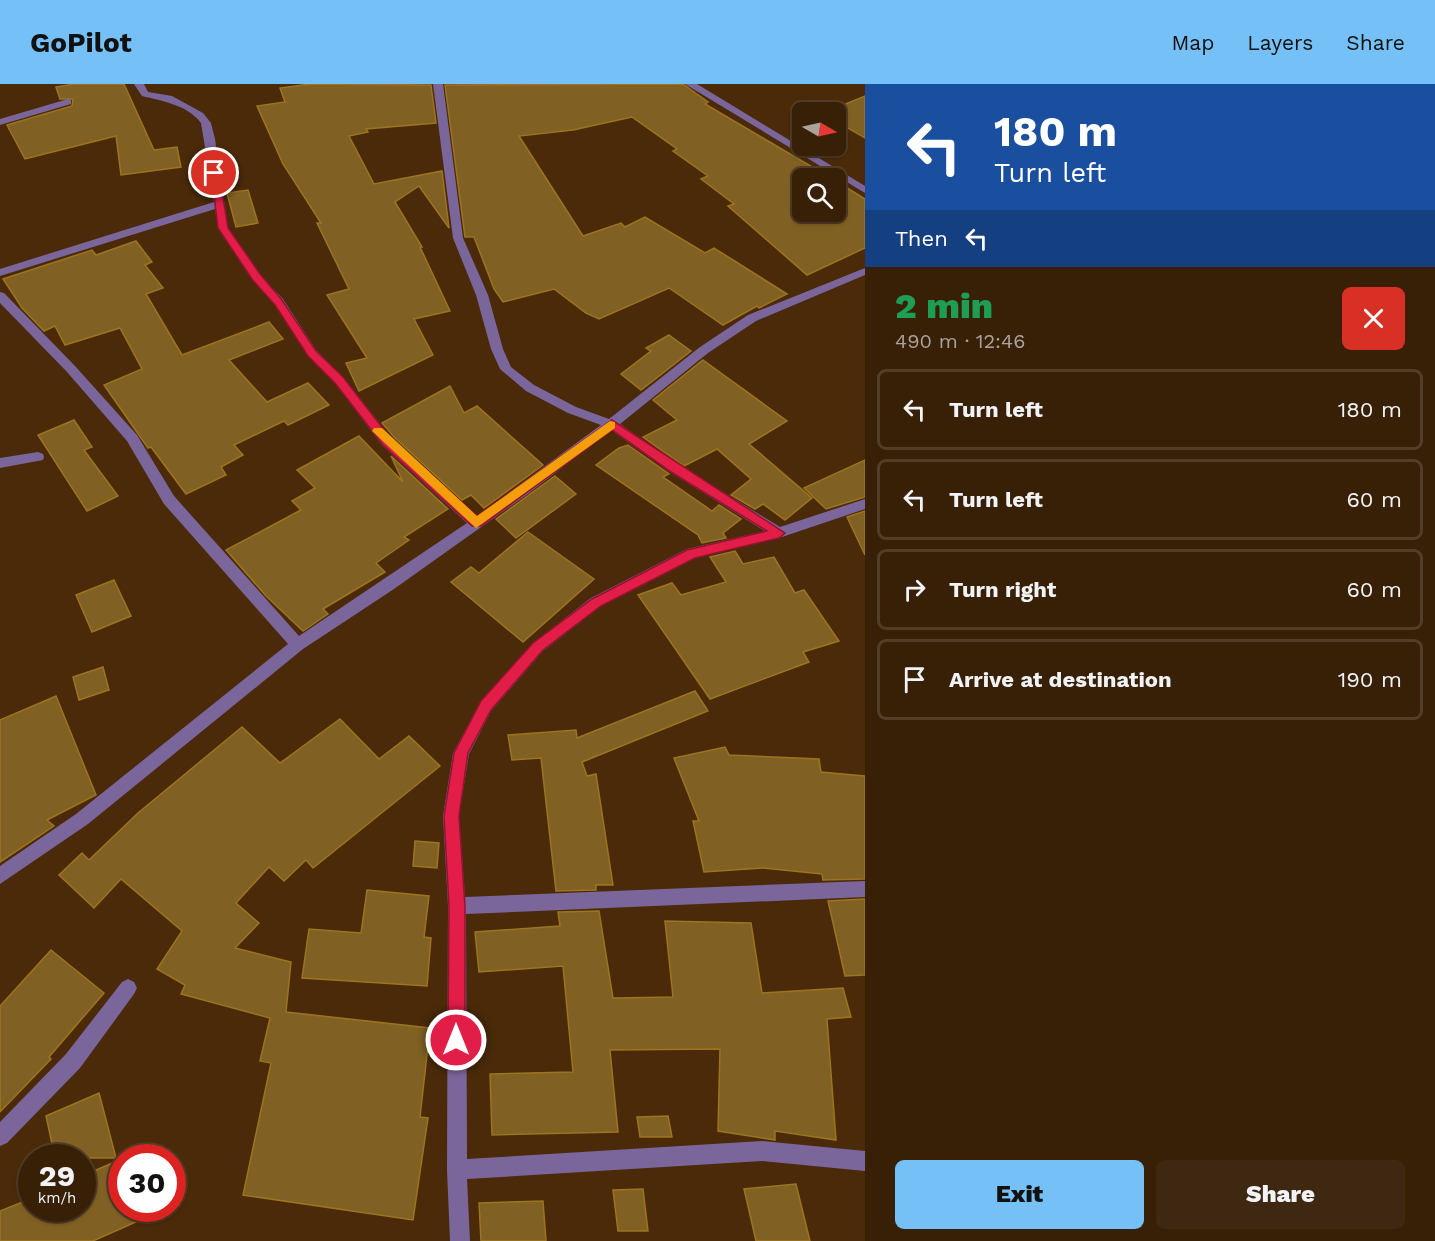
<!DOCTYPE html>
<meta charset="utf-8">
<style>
body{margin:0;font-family:"Work Sans",sans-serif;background:#3f2811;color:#f1f3f6;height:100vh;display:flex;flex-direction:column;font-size:22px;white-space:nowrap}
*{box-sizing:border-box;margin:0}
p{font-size:20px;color:#aba39b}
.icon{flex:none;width:33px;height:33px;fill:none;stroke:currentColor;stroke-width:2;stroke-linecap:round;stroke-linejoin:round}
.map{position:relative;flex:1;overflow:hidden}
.sheet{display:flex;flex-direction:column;background:#382007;width:570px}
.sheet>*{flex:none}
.top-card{background:#1a4fa0;color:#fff;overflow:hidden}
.needle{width:39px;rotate:99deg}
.tools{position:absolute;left:792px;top:18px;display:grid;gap:12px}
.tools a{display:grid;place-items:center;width:54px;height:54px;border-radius:9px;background:#382007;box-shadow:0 2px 4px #0004,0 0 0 2px #523e28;font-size:30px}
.speed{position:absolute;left:18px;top:1060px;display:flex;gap:12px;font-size:30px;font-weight:700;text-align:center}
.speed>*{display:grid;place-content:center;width:78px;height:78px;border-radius:50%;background:#382007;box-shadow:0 2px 4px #0004,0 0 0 2px #523e28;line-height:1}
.speed small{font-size:15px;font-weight:400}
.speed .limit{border:9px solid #d22;background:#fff;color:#111}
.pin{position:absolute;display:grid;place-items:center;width:51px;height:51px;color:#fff;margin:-26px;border:3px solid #fff;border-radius:50%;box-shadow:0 2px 6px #0007}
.me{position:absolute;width:66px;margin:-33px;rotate:0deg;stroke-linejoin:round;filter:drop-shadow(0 0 4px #0008)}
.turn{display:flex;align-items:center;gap:21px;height:126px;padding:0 30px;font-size:27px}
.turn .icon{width:78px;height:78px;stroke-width:2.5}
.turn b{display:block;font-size:42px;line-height:51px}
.then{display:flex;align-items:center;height:57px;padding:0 30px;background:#0003;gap:12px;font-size:22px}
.round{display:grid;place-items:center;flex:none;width:63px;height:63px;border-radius:9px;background:#3f2811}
.head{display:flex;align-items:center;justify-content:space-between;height:102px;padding:0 30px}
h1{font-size:36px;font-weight:800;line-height:45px;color:#1e9e55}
.button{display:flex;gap:12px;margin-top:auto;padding:12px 30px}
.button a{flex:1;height:69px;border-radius:9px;background:#75c0f6;color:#111;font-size:24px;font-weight:800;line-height:69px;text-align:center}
.button a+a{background:#3f2811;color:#f1f3f6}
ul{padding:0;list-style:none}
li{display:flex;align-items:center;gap:18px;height:81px;margin:0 12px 9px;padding:0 18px;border:3px solid #523e28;border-radius:9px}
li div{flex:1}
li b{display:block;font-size:22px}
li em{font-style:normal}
header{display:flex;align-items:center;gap:36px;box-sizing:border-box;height:84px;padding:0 30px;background:#75c0f6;color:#111}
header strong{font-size:28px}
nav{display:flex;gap:33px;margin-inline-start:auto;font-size:21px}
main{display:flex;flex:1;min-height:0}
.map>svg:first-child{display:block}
.building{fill:#806123;stroke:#9d741f;stroke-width:1.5}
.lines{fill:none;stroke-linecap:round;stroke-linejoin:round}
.minor{fill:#7b669c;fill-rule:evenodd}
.route{fill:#e11d48;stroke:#92132f;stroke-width:1.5}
.slow{fill:#f59e0b}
</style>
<header>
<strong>GoPilot</strong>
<nav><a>Map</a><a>Layers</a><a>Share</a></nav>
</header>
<main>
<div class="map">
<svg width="865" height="1157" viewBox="0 0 865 1157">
<rect width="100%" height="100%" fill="#4a2a09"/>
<!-- building -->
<g class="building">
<path d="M74 0H124L154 66 177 63 181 83 121 91 116 52 25 75 7 41 72 22 73 15H60L56 3Z"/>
<path d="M310 0 431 1 436 39 366 45 368 48 349 52 374 100 442 87 449 144 419 102 395 118 422 163H420L450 227 414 235 433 271 359 307 346 279 367 274 327 211 349 205 317 139H321L283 80 257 22 285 18 280 4Z"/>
<path d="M683 0 708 18 705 20 831 94H802V128H836V97L865 115V164L807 191 728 122 734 120 701 95 708 92 673 67 677 65 632 33 573 46 519 52 583 152 621 139 625 143 645 133 705 169 714 164 787 210 759 224 757 222 723 241 669 204 599 235 586 229 554 205 503 218 494 205 474 153H465L445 1Z"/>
<path d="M865 12V54L836 37V28H826Z"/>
<path d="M248 106 258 139 236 143 227 109Z"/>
<path d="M136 157 152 178 145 181 163 204 146 210 182 271 269 238 283 255 229 276 267 318 308 299 329 321 288 341 284 337 234 361 243 371 221 383 226 391 186 410 151 363 148 364 104 301 142 285 120 244 65 261 55 242 44 247 22 224 3 195 92 166 96 171Z"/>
<path d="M669 251 691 267 641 306 621 290 651 267 646 264Z"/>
<path d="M703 276 787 337 749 360 812 414 785 436 763 420 755 425 731 411 751 395 717 365 684 382 643 353 677 336 653 316Z"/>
<path d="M450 302 464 329 477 322 543 381 484 424 471 411 462 416 394 353 382 339Z"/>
<path d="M74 336 92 363 84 366 118 412 87 427 38 351Z"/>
<path d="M359 352 403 398 391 372 448 425 404 453 409 456 376 479 385 488 323 525 328 530 303 547 266 512 226 466 301 426 292 417 315 404 297 386Z"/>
<path d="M628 361 669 390 663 393 712 427 719 421 741 435 723 449 726 454 702 459 698 451 596 381 619 364Z"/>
<path d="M865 376V413L826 425 804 404Z"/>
<path d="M555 392 576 410 516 454 496 435Z"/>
<path d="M865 427V471L847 433Z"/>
<path d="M528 448 594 495 523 558 451 498 471 483 479 489Z"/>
<path d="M735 467 743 480 774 473 795 509 804 506 839 557 803 568 809 578 710 615 638 511 672 499 681 511 726 498 710 473Z"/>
<path d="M114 496 131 532 92 548 76 511Z"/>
<path d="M103 583 109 606 79 616 73 593Z"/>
<path d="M695 607 708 627 582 678 587 692 596 690 613 801H596V806L556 807 541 674 512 676 508 651 576 646 577 654Z"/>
<path d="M56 612 96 711 47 736 54 742 0 778V636Z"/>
<path d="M340 635 379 675 409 652 440 682 313 784 306 776 284 797 269 783 236 819 259 839 235 864 291 878 286 928 430 944 420 1033 428 1034 413 1136 243 1111 271 979 260 977 270 934 181 910 185 901 157 885 182 847 121 795 94 824 59 791 82 769 89 776 138 729 242 643 280 679Z"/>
<path d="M725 663 729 671 819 675 821 688 865 692V795L823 796 822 790 763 784 704 788 693 737H699L674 674Z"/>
<path d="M415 757 439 759 437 784 413 782Z"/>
<path d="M367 806 429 812 424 853 431 854 427 902 302 894 309 845 361 849Z"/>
<path d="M865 815V891L845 892 828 817Z"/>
<path d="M599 827 613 914 673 913 665 837 751 839 762 909 843 904 851 933 827 935 836 1056 775 1047V1056L718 1047 720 965 610 966 618 1048 492 1051 490 990 573 988 563 882 479 888 475 848 560 842 558 828Z"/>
<path d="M51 866 104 909 49 973 51 975 0 1028V922Z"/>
<path d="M99 1009 116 1074H55L46 1032Z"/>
<path d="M668 1032 672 1053H640L637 1033Z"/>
<path d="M122 1075V1125H165L93 1157H0V1127L32 1114V1125H82V1092Z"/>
<path d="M796 1100 810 1157H756L744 1105Z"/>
<path d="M643 1105 648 1147H618L613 1106Z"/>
<path d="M543 1117 546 1157H481L479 1119Z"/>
</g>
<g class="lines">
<!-- minor -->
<g class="minor">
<path d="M134 0H144L148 8 172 12 203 29 211 39 215 55 228 144 260 191 283 215 316 266 343 293 392 355 477 432 601 341 568 329 526 307 500 285 491 265 476 211 453 154 433 0H443L463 154 488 211 503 265 511 283 534 301 576 323 609 335 700 263 748 231 865 184V191L756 237 708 269 620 340 680 382 780 443 865 415V425L779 454 695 474 601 522 543 567 491 627 469 670 459 732 465 813 865 797V813L466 830 467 1075 762 1057 865 1067V1087L762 1077 467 1095 470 1157H450L447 1086 448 822 443 732 453 669 481 617 533 559 591 514 687 465 765 447 670 388 611 346 529 409 394 505 303 565 88 740 0 800V782L76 730 288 560 164 420 127 357 67 288 0 219V208L4 209 75 282 137 351 174 412 299 552 467 439 382 361 335 299 308 272 275 220 252 195 218 144 215 125 0 192V185L214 118 201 39C188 21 162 17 142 12Z"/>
<path d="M685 0H697L865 102V109Z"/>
<path d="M68 15 71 16V20L0 41V35Z"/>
<path d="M38 368 43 370 44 373 43 376 0 384V374Z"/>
<path d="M128 895 134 898 137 904 134 910 80 984 7 1059 0 1062V1038L66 970 122 898Z"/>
</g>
</g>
<!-- route -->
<path class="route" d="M211 87 219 89 228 144 260 190 282 216 316 267 343 293 391 355 477 432 612 336 785 449 779 454 695 474 601 522 543 566 491 626 468 669 459 732 465 822V956L462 962 456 965 450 962 448 956 449 822 444 732 454 669 481 617 533 559 592 515 687 466 767 447 671 388 612 346 481 442H472L383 361 335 299 308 272 275 221 252 195 218 144Z"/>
<!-- slow -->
<path class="slow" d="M610 337 615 338V344L476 444 372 347 374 344H382L477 432Z"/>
</svg>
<div class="tools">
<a><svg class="needle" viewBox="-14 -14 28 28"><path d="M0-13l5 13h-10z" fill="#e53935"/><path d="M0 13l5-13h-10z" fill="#aba39b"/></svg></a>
<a><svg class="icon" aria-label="search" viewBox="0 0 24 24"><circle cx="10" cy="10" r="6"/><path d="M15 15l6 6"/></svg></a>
</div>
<div class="speed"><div>29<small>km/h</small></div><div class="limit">30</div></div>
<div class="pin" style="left:214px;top:89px;background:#d93025"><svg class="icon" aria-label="arrive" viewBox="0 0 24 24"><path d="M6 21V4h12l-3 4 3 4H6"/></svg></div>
<svg class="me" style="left:456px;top:956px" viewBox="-20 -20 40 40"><circle r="17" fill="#e11d48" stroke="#fff" stroke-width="3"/><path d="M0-11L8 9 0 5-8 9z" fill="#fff"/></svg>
</div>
<section class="sheet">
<div class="top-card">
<div class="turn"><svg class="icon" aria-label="left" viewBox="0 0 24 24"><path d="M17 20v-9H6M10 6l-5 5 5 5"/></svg><div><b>180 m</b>Turn left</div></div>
<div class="then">Then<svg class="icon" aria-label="left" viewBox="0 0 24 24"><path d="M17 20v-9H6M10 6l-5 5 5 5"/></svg></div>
</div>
<div class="head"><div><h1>2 min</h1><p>490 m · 12:46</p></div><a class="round" style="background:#d93025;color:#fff"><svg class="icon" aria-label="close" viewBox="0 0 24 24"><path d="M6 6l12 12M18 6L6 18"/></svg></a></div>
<ul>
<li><svg class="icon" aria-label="left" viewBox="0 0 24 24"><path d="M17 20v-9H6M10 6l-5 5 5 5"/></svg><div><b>Turn left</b></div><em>180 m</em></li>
<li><svg class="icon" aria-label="left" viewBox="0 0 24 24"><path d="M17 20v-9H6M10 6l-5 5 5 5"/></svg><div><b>Turn left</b></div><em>60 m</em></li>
<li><svg class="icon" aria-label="right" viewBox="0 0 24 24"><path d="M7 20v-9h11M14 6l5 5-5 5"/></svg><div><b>Turn right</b></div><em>60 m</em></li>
<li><svg class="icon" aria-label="arrive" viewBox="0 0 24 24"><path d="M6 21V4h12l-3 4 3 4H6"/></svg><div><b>Arrive at destination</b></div><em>190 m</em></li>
</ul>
<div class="button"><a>Exit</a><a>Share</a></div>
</section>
</main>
